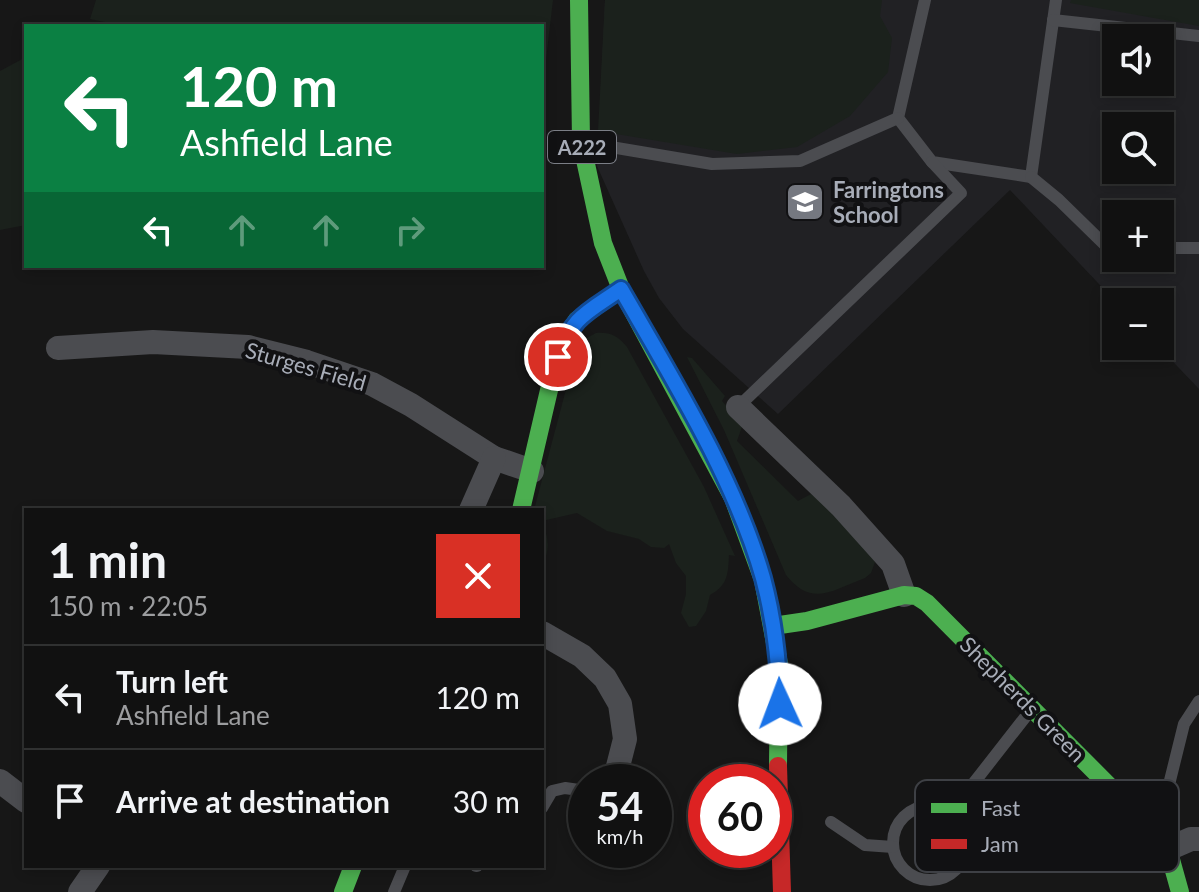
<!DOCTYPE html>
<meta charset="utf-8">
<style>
body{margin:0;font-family:Lato,sans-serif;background:#1e1f1f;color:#f1f3f6;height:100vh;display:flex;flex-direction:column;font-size:30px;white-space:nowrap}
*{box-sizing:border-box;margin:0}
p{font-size:26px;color:#9c9d9f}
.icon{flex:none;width:44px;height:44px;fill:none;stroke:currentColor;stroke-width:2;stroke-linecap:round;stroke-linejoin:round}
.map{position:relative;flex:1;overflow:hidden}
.sheet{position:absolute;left:24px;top:508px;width:520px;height:360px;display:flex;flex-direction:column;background:#111;border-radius:0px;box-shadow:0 4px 12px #0003,0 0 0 2px #303131}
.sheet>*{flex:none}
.banner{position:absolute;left:24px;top:24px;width:520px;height:244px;border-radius:0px;box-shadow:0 4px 12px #0003,0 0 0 2px #303131;background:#0b8043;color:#fff;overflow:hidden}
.buttons{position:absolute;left:1102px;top:24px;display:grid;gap:16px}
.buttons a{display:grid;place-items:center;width:72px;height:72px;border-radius:0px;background:#111;box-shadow:0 4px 12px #0003,0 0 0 2px #303131;font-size:40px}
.speed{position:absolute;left:568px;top:764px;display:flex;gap:16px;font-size:40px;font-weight:700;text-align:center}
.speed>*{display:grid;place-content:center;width:104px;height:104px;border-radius:50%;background:#111;box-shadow:0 4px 12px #0003,0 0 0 2px #303131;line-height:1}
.speed small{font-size:20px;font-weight:400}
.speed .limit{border:12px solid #d22;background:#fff;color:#111}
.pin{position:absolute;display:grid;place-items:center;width:68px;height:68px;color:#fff;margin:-34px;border:4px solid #fff;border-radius:50%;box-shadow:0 2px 8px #0007}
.me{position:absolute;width:88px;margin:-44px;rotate:358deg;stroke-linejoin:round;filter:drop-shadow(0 0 6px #0008)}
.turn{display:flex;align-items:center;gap:28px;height:168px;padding:0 24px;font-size:36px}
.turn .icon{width:104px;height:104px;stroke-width:2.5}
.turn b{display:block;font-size:56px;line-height:68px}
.lanes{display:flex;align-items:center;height:76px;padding:0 24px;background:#0003;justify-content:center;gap:40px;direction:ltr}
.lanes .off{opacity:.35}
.round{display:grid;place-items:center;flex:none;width:84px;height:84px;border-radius:0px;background:#1e1f1f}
.overview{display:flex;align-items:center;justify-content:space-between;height:136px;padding:0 24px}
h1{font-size:48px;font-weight:700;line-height:60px}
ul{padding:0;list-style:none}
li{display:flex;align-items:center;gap:24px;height:104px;padding:0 24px;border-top:2px solid #303131}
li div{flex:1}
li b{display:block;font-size:30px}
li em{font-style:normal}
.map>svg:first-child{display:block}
.built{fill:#212124;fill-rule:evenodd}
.green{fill:#1b211c}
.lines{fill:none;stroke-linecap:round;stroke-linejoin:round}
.lane{stroke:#4b4c50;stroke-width:12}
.street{stroke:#4b4c50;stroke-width:24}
.fast{stroke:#4caf50;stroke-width:18}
.jam{stroke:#c62828;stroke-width:18}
.route-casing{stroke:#114b97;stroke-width:20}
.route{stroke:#1a73e8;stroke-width:14}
.labels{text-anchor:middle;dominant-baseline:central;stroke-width:8;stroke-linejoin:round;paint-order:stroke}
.shield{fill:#111113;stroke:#7b7e86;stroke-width:2}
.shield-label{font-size:20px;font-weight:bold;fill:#a8adb8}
.poi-label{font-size:22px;font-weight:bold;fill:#a8adb8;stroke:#111113;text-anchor:start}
.street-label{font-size:22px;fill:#a8adb8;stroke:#111113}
.key{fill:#111113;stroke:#3e4045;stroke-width:2}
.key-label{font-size:22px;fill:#a8adb8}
</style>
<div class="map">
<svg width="1199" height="892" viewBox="0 0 1199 892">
<rect width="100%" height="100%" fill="#171717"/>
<!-- built -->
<path class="built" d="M605 0H1199V389L1158 346 1160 302H1116L1010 190 778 414 683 329 659 298 644 271 597 166ZM1116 38H1160V82H1116ZM1116 126H1160V170H1116ZM1116 214H1160V258H1116Z"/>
<!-- green -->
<g class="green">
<path d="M96 0H553L542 94V26H124L90 19Z"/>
<path d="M605 0H882L880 16 892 38 888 72 850 116 797 147 737 154 598 131Z"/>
<path d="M1071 0H1199V26L1070 3Z"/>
<path d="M26 57V225L0 230V71Z"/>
<path d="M596 333C610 332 618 336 627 347L704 487 735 556 729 555C728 574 728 585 710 595L706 611 696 626 689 627 681 613 686 594V576L676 563 669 544 664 548 651 547 639 539 607 531 577 513 542 521C548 536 551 550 542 565V510H534L577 348 583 340Z"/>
<path d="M687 357 692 358 725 396 722 401 743 424 737 441 798 501 811 494 818 499 871 554 875 562 871 573 865 578C832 590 812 608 786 575L724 430Z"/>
</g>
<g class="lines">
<!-- lane -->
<g class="lane">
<path d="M925 0 898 118 932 162 1031 177 1056 0"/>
<path d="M1053 20 1199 36"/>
<path d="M587 143 712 164 800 161 898 118"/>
<path d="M1031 177 1059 200 1104 244 1116 247"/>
<path d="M1160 248H1199"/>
<path d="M738 407 961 193 932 162"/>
<circle cx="930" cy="843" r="37"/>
<path d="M542 808 552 791 565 788 586 791"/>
<path d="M951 812 1030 711"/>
<path d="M831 822 865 845 893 847"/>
<path d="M1158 829 1184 724 1199 701"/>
<path d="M476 866H477"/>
<path d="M394 892 405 866"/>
</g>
<!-- street -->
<g class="street">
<path d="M58 348 153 342 248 347 307 362 372 384 411 405 494 458 532 471"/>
<path d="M738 407 841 506 893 564 904 595"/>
<path d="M471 510 494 458"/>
<path d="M542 633 582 656 605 678 620 704 625 739 614 782"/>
<path d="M0 781 26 801"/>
<path d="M1168 849 1191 839H1199"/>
<path d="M80 892 98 866"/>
</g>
<!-- fast -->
<g class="fast">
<path d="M579 0 581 141 603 243 621 289 733 498 763 580 779 664 778 766"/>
<path d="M521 510 553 373 564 340 577 320 621 289"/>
<path d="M773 626 807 621 904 595 916 596 927 603 1143 820 1168 849 1180 892"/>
<path d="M343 892 353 866"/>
</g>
<!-- jam -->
<path class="jam" d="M778 766 782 892"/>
</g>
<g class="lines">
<defs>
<path id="route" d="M558 357C572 316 588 312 621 289 672 378 735 479 763 578 774 619 779 661 780 704"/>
</defs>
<!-- route casing -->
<use href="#route" class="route-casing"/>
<!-- route -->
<use href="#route" class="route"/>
</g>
<!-- icons -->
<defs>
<symbol id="school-square" viewBox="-11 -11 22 22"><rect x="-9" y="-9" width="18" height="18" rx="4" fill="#757880" stroke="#111113"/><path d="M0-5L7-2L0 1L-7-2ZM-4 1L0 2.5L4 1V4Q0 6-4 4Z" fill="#fff"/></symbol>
</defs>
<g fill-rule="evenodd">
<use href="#school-square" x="783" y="180" width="44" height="44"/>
</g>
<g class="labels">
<!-- shield labels -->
<rect class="shield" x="548" y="131" width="68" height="32" rx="6"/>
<g class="shield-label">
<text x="582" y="147">A222</text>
</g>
<!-- poi labels -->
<g class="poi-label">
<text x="833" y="189">Farringtons<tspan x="833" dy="25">School</tspan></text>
</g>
<!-- street labels -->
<g class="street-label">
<text transform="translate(306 366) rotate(16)">Sturges Field</text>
<text transform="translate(1023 699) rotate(45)">Shepherds Green</text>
</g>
</g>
<!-- legend -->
<rect x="915" y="780" width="264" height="92" rx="12" class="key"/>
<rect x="931" y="803" width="36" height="10" fill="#4caf50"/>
<rect x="931" y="839" width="36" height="10" fill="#c62828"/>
<g class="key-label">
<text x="981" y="816">Fast</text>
<text x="981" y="852">Jam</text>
</g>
</svg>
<div class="buttons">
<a><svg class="icon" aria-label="sound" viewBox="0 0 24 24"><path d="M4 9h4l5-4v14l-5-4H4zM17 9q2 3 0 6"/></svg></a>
<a><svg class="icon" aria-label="search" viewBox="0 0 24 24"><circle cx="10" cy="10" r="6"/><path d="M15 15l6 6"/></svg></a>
<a>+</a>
<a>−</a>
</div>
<div class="speed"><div>54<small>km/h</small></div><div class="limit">60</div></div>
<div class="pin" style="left:558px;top:357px;background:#d93025"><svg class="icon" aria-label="arrive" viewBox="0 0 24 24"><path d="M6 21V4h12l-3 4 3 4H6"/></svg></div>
<svg class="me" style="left:780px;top:704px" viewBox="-20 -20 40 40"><circle r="19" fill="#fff"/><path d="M0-13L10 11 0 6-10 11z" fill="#1a73e8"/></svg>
<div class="banner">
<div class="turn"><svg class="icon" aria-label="left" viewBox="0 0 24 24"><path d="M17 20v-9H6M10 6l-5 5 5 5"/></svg><div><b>120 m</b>Ashfield Lane</div></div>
<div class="lanes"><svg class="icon" aria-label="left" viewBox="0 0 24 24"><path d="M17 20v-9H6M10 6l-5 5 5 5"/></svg><svg class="icon off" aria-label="ahead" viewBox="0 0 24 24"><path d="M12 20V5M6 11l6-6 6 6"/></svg><svg class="icon off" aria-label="ahead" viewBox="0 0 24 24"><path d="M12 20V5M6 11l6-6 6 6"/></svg><svg class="icon off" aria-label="right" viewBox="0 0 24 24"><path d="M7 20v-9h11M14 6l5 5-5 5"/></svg></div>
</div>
<section class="sheet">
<div class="overview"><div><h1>1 min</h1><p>150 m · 22:05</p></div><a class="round" style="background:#d93025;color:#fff"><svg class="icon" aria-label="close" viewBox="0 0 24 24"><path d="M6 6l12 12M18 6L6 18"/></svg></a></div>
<ul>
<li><svg class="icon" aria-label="left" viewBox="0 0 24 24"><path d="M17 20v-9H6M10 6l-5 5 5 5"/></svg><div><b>Turn left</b><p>Ashfield Lane</p></div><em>120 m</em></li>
<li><svg class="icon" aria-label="arrive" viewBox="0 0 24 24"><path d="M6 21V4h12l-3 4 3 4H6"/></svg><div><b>Arrive at destination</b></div><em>30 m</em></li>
</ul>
</section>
</div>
